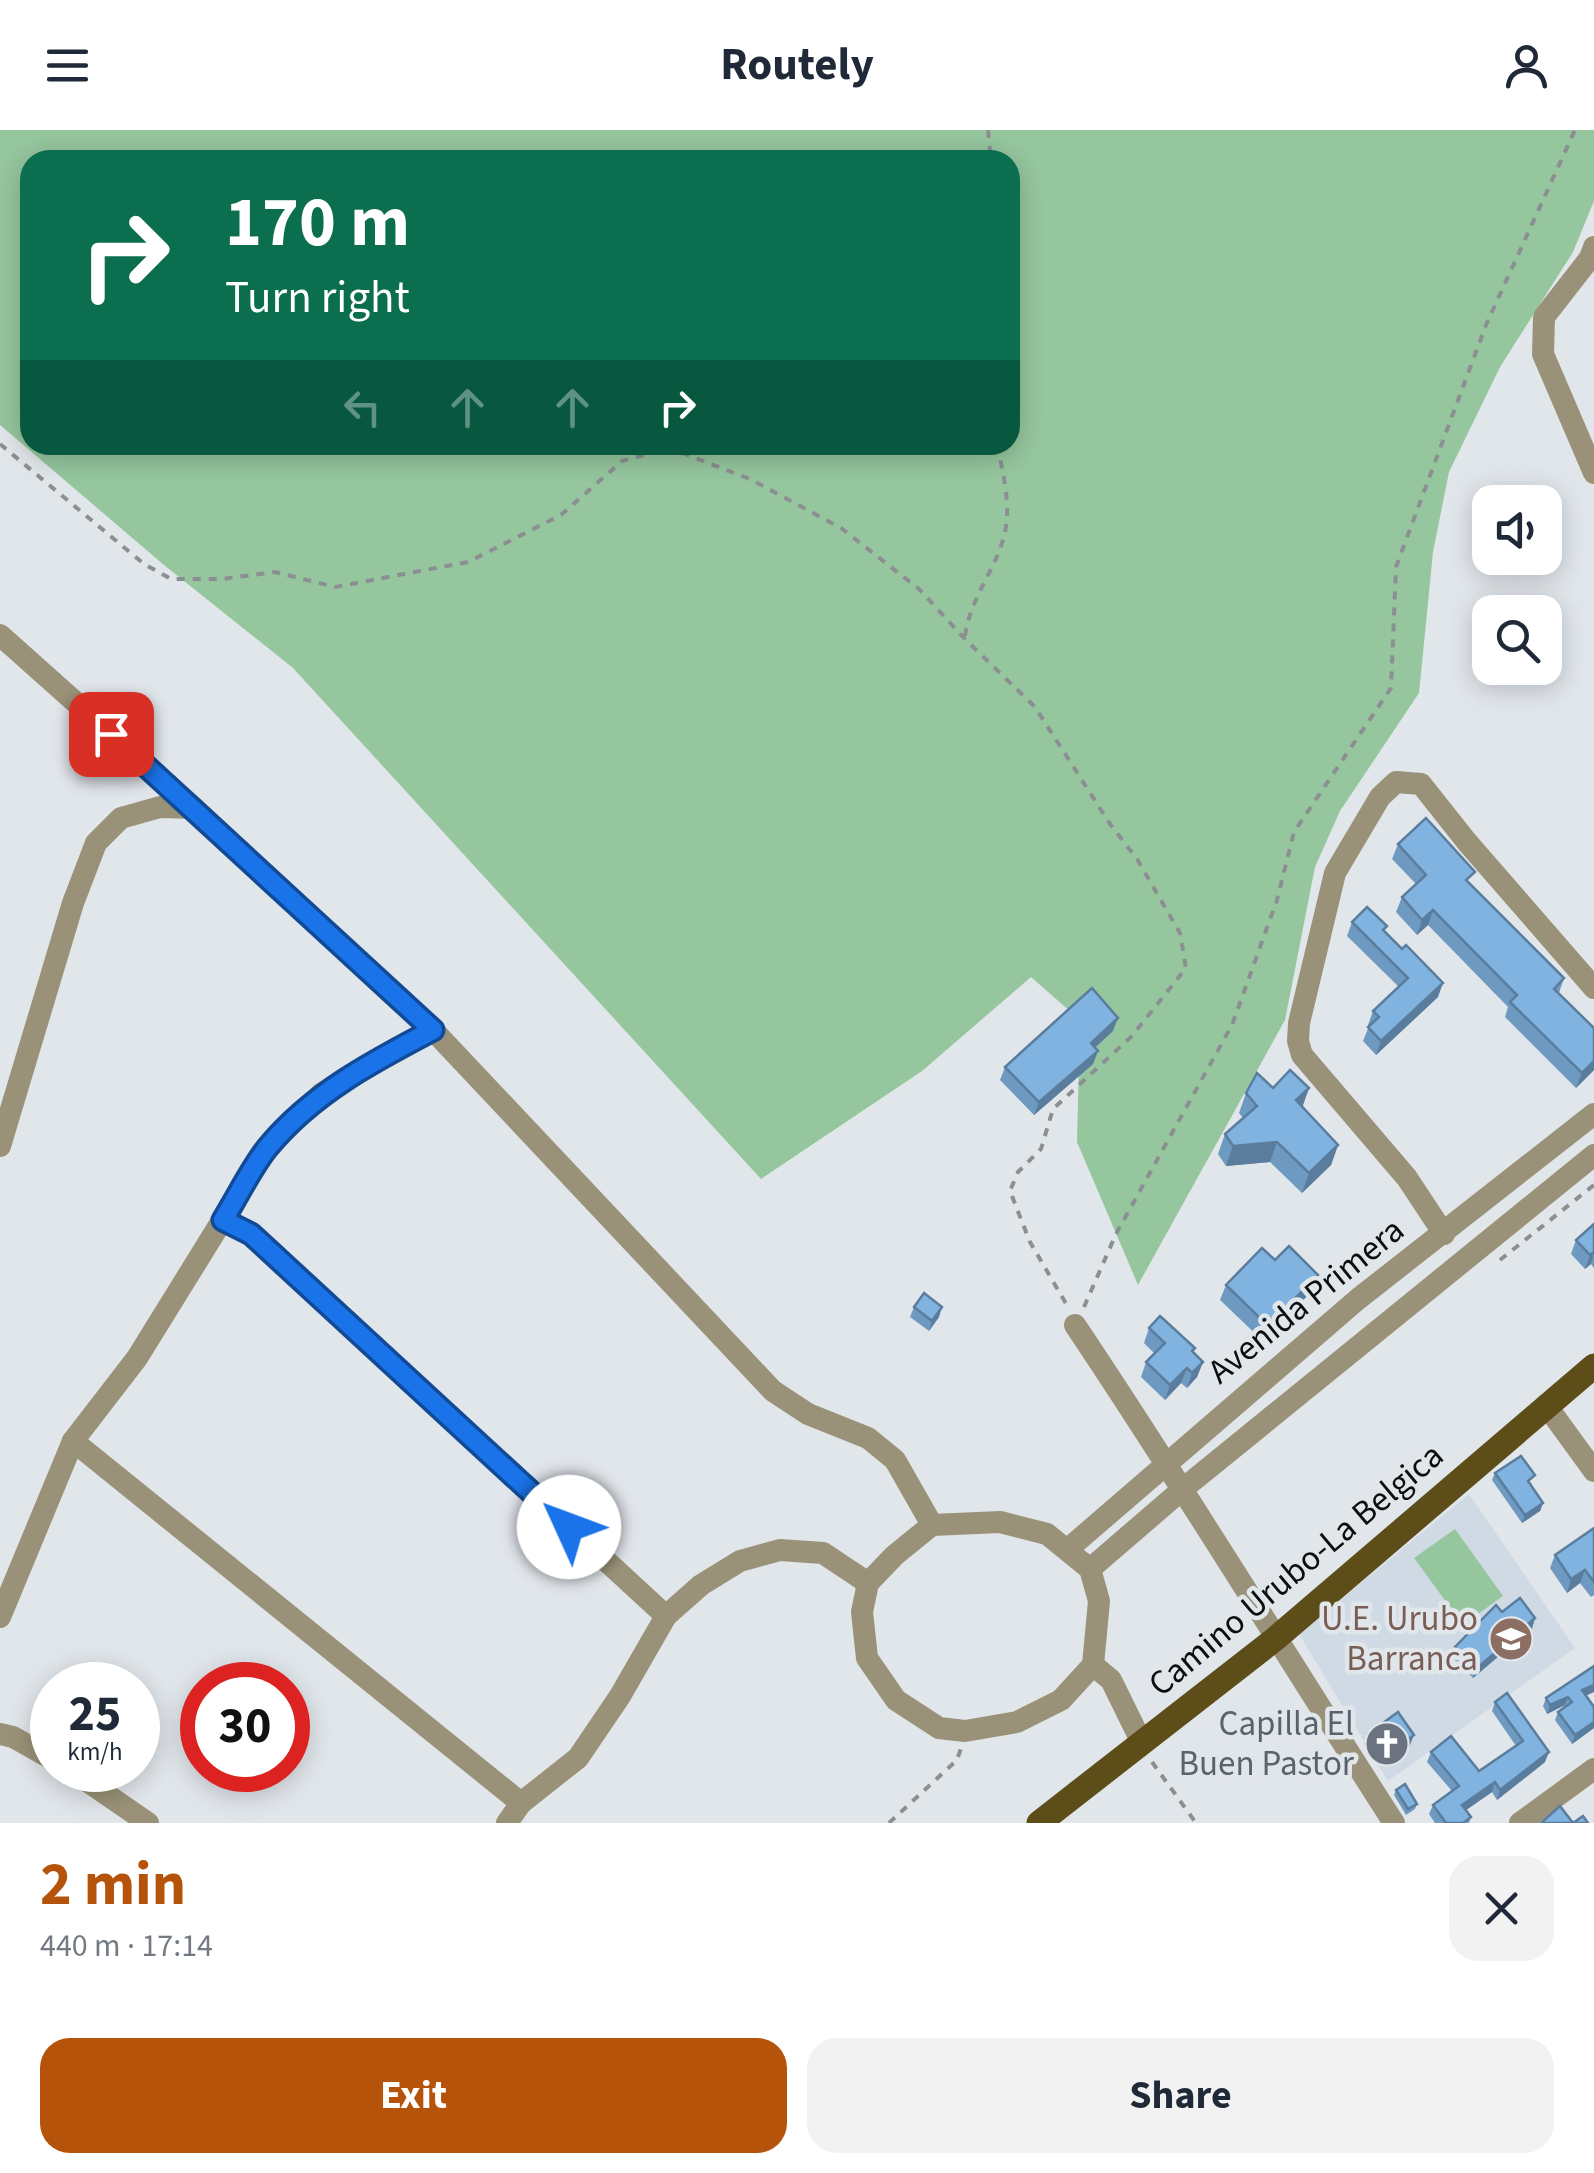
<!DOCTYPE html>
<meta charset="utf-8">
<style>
body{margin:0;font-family:"Source Sans 3",sans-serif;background:#f2f2f3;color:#1f2937;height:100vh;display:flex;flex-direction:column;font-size:38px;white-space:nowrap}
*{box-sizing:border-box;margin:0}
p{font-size:32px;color:#747a83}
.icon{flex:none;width:55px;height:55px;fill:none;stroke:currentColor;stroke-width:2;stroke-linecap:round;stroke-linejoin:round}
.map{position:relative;height:1693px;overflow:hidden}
.sheet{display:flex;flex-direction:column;background:#fff;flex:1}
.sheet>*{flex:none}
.guide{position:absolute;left:20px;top:20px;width:1000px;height:305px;border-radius:30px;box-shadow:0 5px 25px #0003;background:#0b6e4f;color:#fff;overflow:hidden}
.fabs{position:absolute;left:1472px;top:355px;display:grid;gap:20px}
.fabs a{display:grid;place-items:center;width:90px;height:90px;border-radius:20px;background:#fff;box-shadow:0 5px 25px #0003;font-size:50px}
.speed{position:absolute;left:30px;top:1532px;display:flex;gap:20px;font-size:50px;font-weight:700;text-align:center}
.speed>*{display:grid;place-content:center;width:130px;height:130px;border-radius:50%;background:#fff;box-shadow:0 5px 25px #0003;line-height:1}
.speed small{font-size:25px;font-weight:400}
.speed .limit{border:15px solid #d22;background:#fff;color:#111}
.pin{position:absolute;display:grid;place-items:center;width:85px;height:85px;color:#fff;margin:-42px;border-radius:20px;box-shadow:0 5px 15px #0006}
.me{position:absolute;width:110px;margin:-55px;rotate:313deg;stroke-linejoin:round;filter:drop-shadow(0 0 8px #0008)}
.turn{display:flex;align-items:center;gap:35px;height:210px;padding:0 40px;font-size:45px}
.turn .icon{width:130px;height:130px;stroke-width:2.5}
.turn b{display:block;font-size:70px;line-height:85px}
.lanes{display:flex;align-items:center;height:95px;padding:0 40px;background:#0003;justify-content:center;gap:50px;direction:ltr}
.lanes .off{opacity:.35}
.round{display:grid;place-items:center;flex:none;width:105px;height:105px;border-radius:30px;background:#f2f2f3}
.head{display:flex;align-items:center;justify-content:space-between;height:170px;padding:0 40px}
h1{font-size:60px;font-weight:700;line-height:75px;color:#b45309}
.action{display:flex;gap:20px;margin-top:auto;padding:20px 40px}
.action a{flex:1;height:115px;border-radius:30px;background:#b45309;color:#fff;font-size:40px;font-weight:700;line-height:115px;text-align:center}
.action a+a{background:#f2f2f3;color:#1f2937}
header{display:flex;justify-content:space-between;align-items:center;height:130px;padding:0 40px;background:#fff;font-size:45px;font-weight:700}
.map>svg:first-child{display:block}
.built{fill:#cfdae4}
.green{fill:#95c69e;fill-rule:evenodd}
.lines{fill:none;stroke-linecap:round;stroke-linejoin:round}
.path{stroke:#8b8f92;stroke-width:4;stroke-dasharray:8 8;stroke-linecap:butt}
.minor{stroke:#9a9278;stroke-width:22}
.major{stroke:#5c4d19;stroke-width:25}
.wall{fill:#6e9ac1}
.shaded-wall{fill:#5a7d9d}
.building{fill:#80b3e0;stroke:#5a7d9d;stroke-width:2.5}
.route-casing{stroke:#114b97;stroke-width:25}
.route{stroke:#1a73e8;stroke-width:18}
.labels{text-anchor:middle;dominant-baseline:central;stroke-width:9;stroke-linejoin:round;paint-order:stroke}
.street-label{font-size:35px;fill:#0b0d0e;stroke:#e1e6eb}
.education-label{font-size:35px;fill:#785e54;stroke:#e1e6eb;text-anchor:end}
.worship-label{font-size:35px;fill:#5b616d;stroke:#e1e6eb;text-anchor:end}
</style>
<header><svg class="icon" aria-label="menu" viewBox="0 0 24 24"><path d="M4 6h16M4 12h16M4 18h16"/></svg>Routely<svg class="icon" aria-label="person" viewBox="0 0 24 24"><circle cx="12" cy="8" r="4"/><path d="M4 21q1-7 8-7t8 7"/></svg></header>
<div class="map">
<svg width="1594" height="1693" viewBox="0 0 1594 1693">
<rect width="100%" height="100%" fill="#e1e6eb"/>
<!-- built -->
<path class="built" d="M1469 1364 1575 1518 1388 1651 1299 1504Z"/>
<!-- green -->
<g class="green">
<path d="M0 0H1594V71L1573 122 1500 237 1449 342 1433 422 1419 563 1340 681 1315 737 1285 890 1138 1155 1077 1012 1080 890 1031 847 922 941 761 1049 293 538 164 435 0 295ZM30 30H1010V315H30Z"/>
<path d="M1455 1399 1503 1466 1463 1495 1414 1428Z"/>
</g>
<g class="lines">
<!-- path -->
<g class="path">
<path d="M988 0 991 30"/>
<path d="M0 314 144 434 171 449H222L275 442 335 457 468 432 561 385 622 331 669 318 750 349 841 398 919 459 964 508 1035 577 1110 694 1137 729 1180 803 1186 838 1132 906 1053 979 1041 1019 1018 1042 1010 1061 1030 1112 1068 1177"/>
<path d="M965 506C971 465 997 439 1005 402 1011 374 1003 342 997 315"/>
<path d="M1500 1130 1594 1055"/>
<path d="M1084 1177 1116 1104 1232 895 1277 770 1294 702 1391 558 1396 437 1486 195 1575 0"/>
<path d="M1152 1632 1196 1693"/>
<path d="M889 1693 957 1630 961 1618"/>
</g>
<!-- minor -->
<g class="minor">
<path d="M1594 117 1590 128 1544 187 1543 224 1594 343"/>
<path d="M0 505 194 678 433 900 773 1261 808 1284 868 1308 895 1330 932 1395"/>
<path d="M0 1016 73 773 96 713 121 688 160 677 194 678"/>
<path d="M223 1090 251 1104 666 1486"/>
<path d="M1444 1104 1407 1048 1302 925 1298 911 1299 893 1335 743 1380 667 1396 652 1421 654 1467 712 1594 858"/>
<path d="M1075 1195C1185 1359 1287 1527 1394 1693"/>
<path d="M1546 1275 1594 1341"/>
<path d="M73 1311 521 1673"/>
<path d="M1000 1392 1047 1404 1090 1439 1099 1471 1093 1535 1061 1570 1017 1592 965 1601 939 1598 896 1570 867 1528 862 1482 868 1453 895 1425 932 1395Z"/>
<path d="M1068 1419 1358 1169 1594 984"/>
<path d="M1090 1439 1184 1358 1594 1025"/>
<path d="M0 1487 73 1311 137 1228 267 1018 321 964 380 928 433 900"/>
<path d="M1093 1535 1111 1550 1142 1613"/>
<path d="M0 1604 13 1607 52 1629"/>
<path d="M71 1640 148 1693"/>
<path d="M507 1693 521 1673 578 1628 620 1566 666 1486 701 1455 740 1431 780 1420 823 1423 868 1453"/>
<path d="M1520 1693 1594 1639"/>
</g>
<!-- major -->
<path class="major" d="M1039 1693 1275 1509 1594 1236"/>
</g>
<!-- wall -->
<g class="wall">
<path d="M1398 714 1471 754 1564 848 1559 863 1594 898V940L1576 958 1505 887 1508 877 1428 795 1417 805 1396 782 1402 767 1416 754 1392 729Z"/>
<path d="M1352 792 1385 801 1438 867 1376 925 1363 911 1369 896 1368 895 1373 881 1399 857 1347 806Z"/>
<path d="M1113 901 1095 917 1093 934 1034 985 1000 950 1005 937Z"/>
<path d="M1273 958H1309L1302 977 1338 1015 1331 1035 1302 1063 1270 1032 1226 1036 1218 1024 1225 1004 1243 988 1239 983 1246 963Z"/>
<path d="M1594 1094V1138L1591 1134 1585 1139 1571 1124 1576 1110Z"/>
<path d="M1226 1155 1313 1160 1263 1211 1220 1170Z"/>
<path d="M914 1177 939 1187 929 1201 910 1187Z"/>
<path d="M1149 1198 1194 1223 1203 1232 1197 1247 1187 1258 1181 1253 1165 1270 1141 1247 1146 1232 1154 1223 1144 1213Z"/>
<path d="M1495 1343 1532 1353 1530 1355 1543 1373 1540 1381 1522 1393 1492 1350Z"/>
<path d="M1594 1398V1465L1591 1467 1580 1453 1567 1463 1550 1438 1555 1425Z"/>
<path d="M1502 1482 1535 1488 1532 1498 1473 1548 1452 1526 1455 1517Z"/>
<path d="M1586 1566 1594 1577V1598L1572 1614 1555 1590 1558 1582 1565 1575 1547 1584 1543 1576 1546 1568Z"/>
<path d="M1495 1572 1545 1632 1497 1670 1492 1662 1466 1680 1471 1687 1469 1693H1435L1429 1684 1433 1675 1452 1661 1427 1632 1431 1622 1479 1641 1516 1616 1492 1581Z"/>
<path d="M1368 1604 1410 1615 1380 1635 1364 1614Z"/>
<path d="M1396 1660 1417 1674 1415 1679 1406 1685 1394 1665Z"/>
</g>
<!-- shaded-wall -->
<g class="shaded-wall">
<path d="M1433 780 1428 795 1417 805 1422 790Z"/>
<path d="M1443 853 1438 867 1376 925 1381 911Z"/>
<path d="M1118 888 1113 901 1086 926 1091 913Z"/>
<path d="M1098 921 1093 934 1034 985 1039 972Z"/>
<path d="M1594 931V940L1576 958 1582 943Z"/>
<path d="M1309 958 1302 978 1296 970Z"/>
<path d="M1277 1012 1270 1032 1226 1036 1233 1016Z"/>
<path d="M1338 1015 1331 1035 1302 1063 1309 1043Z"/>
<path d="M1594 1122 1591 1134 1585 1139 1590 1125Z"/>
<path d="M1318 1145 1313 1160 1263 1211 1268 1196Z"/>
<path d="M942 1177 939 1187 929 1201 932 1191Z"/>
<path d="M1203 1232 1197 1247 1187 1258 1192 1243Z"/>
<path d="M1187 1238 1181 1253 1165 1270 1170 1255Z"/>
<path d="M1543 1373 1540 1381 1522 1393 1525 1385Z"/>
<path d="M1585 1440 1580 1453 1567 1463 1571 1449Z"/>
<path d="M1535 1488 1532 1498 1473 1548 1476 1539Z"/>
<path d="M1594 1555V1562L1579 1569 1582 1560Z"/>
<path d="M1568 1567 1565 1575 1547 1584 1550 1575Z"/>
<path d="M1594 1592V1598L1572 1614 1575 1605Z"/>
<path d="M1414 1605 1410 1615 1380 1635 1384 1625Z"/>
<path d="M1549 1622 1545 1632 1497 1670 1500 1660Z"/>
<path d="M1495 1652 1492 1662 1459 1685 1462 1675Z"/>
</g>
<!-- building -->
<g class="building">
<path d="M1426 688 1475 742 1466 750 1564 848 1554 859 1594 898V931L1582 943 1510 872 1517 865 1433 780 1422 790 1402 767 1426 745 1398 714Z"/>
<path d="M1367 777 1387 796 1383 800 1402 819 1406 815 1443 853 1381 911 1368 897 1379 887 1373 881 1408 848 1352 792Z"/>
<path d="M1092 858 1118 888 1091 913 1098 921 1039 972 1005 937Z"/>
<path d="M1290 940 1309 958 1296 970 1338 1015 1309 1043 1277 1012 1233 1016 1225 1004 1257 976 1246 963 1257 943 1273 958Z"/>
<path d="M1594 1094V1122L1590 1125 1576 1110Z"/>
<path d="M1289 1116 1318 1145 1268 1196 1226 1155 1262 1118 1275 1130Z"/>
<path d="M924 1163 942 1177 932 1191 914 1177Z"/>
<path d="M1160 1186 1195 1218 1192 1221 1203 1232 1192 1243 1187 1238 1170 1255 1146 1232 1165 1213 1149 1198Z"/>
<path d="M1521 1326 1535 1345 1528 1351 1543 1373 1525 1385 1495 1343Z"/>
<path d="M1594 1398V1452L1585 1440 1571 1449 1555 1425Z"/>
<path d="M1520 1468 1535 1488 1476 1539 1455 1517 1496 1475 1502 1482Z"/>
<path d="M1594 1536V1555L1582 1560 1594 1577V1592L1575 1605 1558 1582 1572 1572 1568 1567 1550 1575 1546 1568Z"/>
<path d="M1507 1563 1549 1622 1500 1660 1495 1652 1462 1675 1471 1687 1463 1693H1446L1433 1675 1459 1656 1431 1622 1451 1606 1479 1641 1523 1611 1495 1572Z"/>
<path d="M1398 1582 1414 1605 1384 1625 1368 1604Z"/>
<path d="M1405 1654 1417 1674 1408 1679 1396 1660Z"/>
<path d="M1560 1676 1573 1693 1583 1686 1588 1693H1541Z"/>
</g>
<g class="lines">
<defs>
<path id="route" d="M111 604 433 900C372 932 313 963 268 1017 251 1038 238 1066 223 1090L251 1104 569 1397"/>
</defs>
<!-- route casing -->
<use href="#route" class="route-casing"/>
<!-- route -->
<use href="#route" class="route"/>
</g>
<!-- icons -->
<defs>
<symbol id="school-disc" viewBox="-11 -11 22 22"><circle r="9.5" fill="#8d6e63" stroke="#e1e6eb"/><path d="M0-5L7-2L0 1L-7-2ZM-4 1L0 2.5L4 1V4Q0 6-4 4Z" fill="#fff"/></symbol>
<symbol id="church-disc" viewBox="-11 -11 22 22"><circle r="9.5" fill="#6b7280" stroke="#e1e6eb"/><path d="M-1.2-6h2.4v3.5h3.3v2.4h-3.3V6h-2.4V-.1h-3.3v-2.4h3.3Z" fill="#fff"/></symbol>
</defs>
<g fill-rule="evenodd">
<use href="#school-disc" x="1486" y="1484" width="50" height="50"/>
<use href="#church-disc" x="1362" y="1589" width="50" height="50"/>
</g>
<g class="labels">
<!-- street labels -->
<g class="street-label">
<text transform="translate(1306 1171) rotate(-39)">Avenida Primera</text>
<text transform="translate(1296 1440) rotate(-40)">Camino Urubo-La Belgica</text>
</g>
<!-- education labels -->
<g class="education-label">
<text x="1478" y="1489">U.E. Urubo<tspan x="1478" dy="40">Barranca</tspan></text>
</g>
<!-- worship labels -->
<g class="worship-label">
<text x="1354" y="1594">Capilla El<tspan x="1354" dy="40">Buen Pastor</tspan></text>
</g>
</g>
</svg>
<div class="fabs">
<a><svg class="icon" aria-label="sound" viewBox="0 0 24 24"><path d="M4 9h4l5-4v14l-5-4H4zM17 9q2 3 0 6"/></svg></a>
<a><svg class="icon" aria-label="search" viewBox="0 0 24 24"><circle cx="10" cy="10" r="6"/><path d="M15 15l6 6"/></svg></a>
</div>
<div class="speed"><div>25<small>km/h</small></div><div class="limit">30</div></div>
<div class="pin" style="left:111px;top:604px;background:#d93025"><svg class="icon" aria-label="arrive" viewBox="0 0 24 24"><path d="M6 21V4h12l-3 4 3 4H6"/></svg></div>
<svg class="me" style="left:569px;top:1397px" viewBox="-20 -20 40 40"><circle r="19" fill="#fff"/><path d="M0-13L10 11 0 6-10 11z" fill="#1a73e8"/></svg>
<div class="guide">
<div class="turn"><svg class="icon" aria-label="right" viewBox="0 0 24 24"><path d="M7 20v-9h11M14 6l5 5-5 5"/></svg><div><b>170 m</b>Turn right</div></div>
<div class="lanes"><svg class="icon off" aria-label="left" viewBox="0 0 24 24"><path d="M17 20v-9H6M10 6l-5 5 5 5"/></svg><svg class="icon off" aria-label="ahead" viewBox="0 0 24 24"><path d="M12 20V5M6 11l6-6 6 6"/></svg><svg class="icon off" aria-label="ahead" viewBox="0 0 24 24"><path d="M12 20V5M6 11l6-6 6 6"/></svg><svg class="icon" aria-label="right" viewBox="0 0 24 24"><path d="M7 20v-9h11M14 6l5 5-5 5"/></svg></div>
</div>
</div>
<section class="sheet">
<div class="head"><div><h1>2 min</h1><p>440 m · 17:14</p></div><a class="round"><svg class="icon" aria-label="close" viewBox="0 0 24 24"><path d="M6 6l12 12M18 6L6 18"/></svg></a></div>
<div class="action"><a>Exit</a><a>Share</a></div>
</section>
